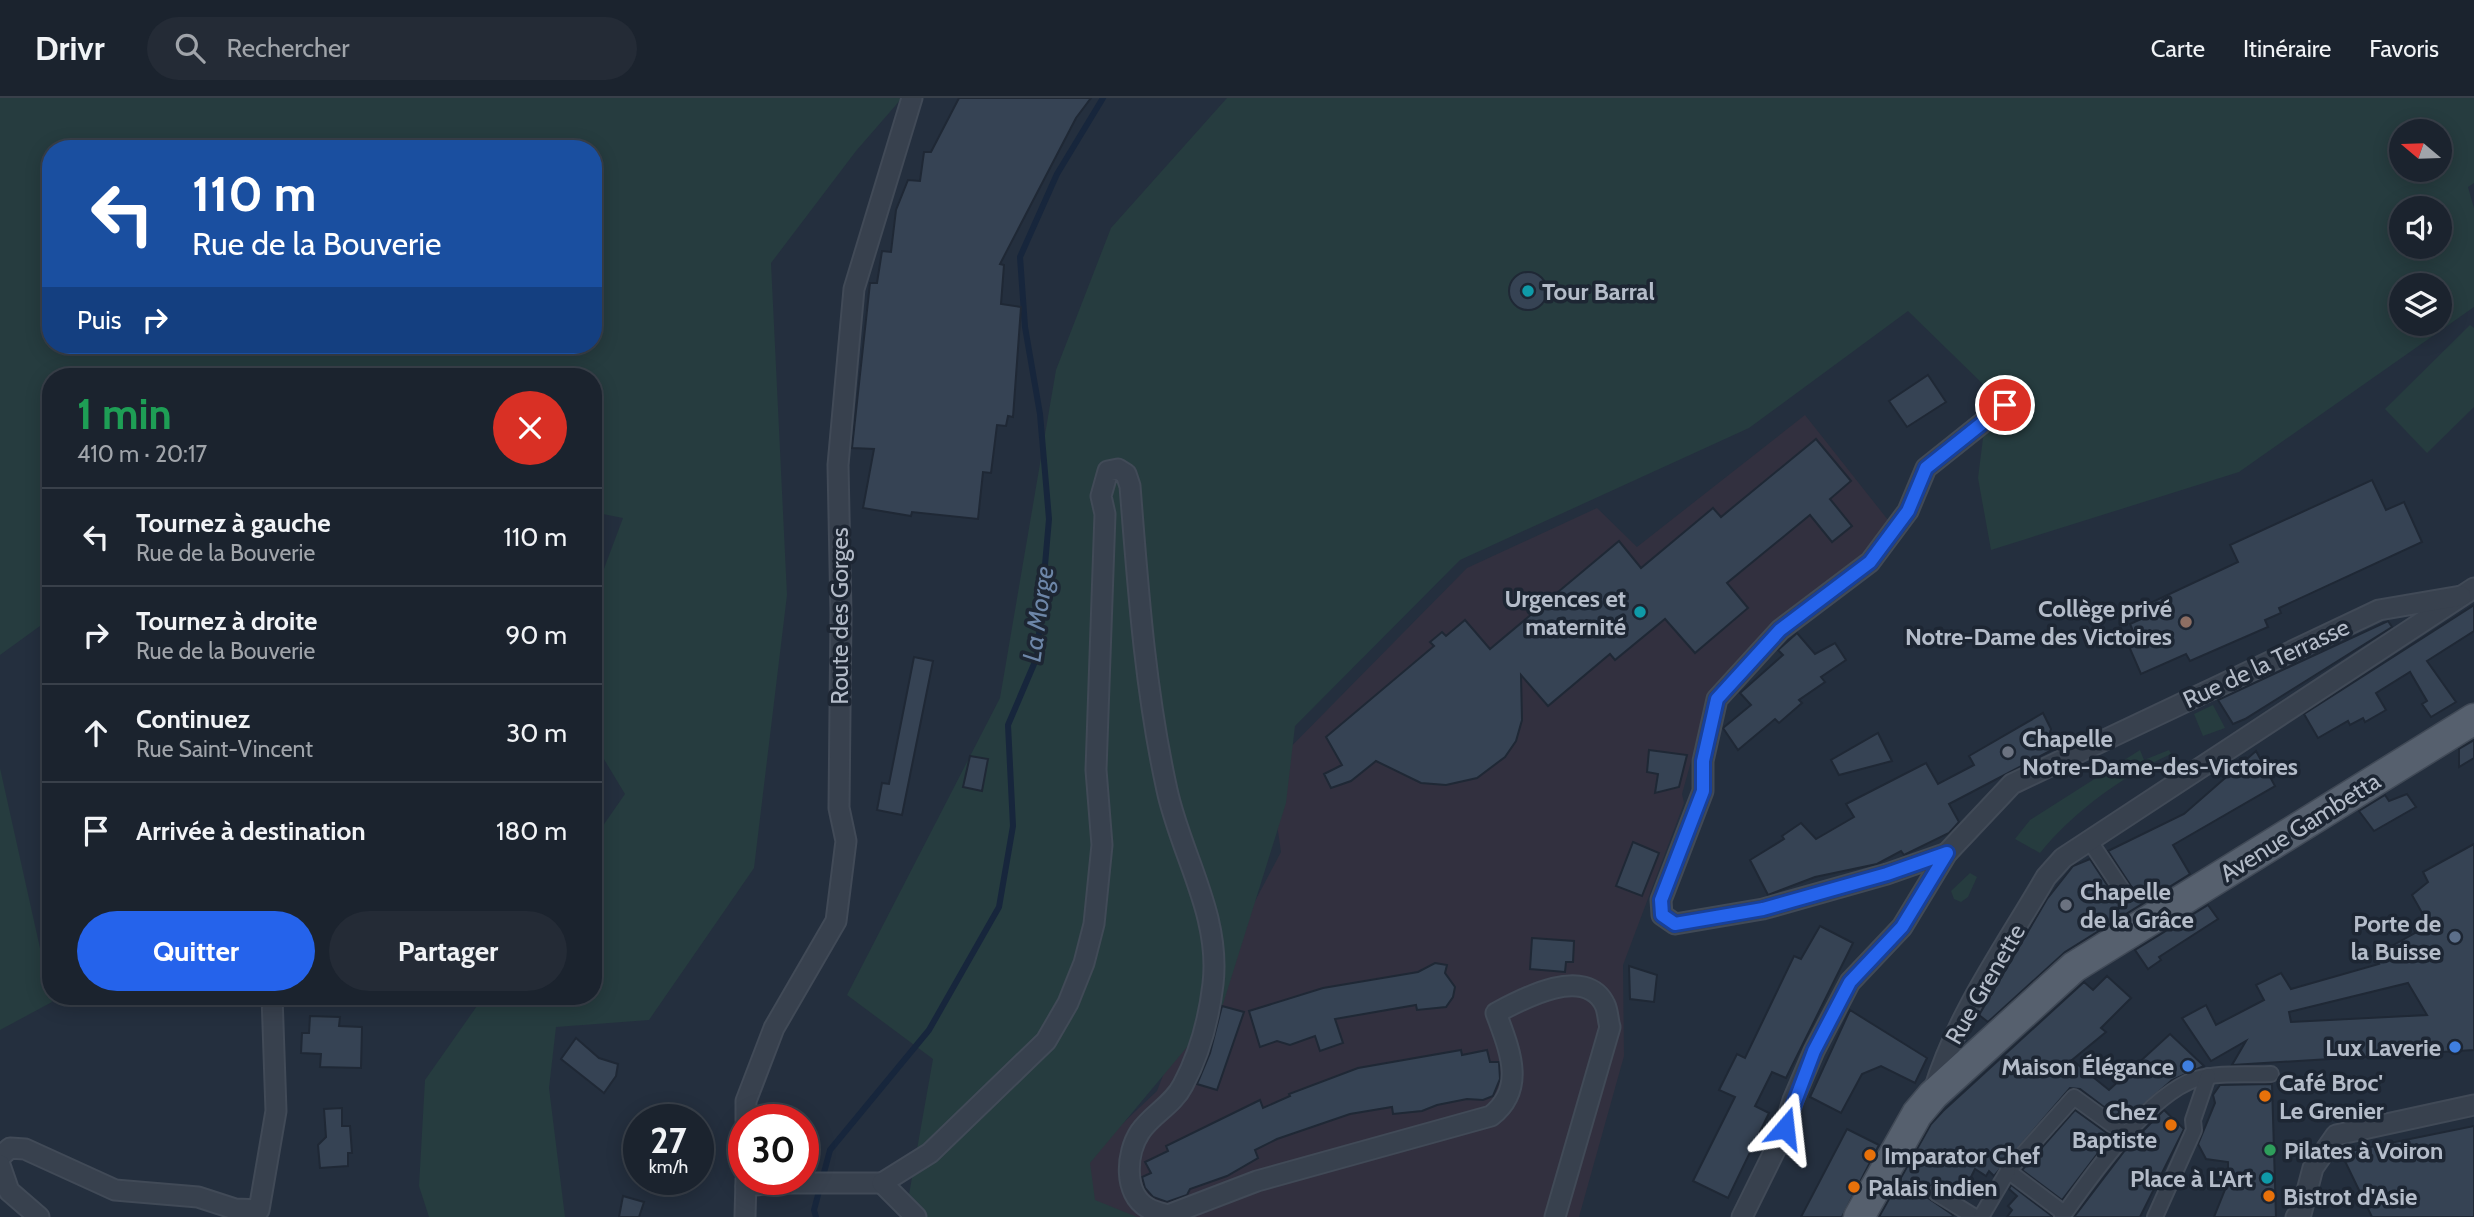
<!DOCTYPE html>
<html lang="fr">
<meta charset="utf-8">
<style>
body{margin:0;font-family:Cabin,sans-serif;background:#242b36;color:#f1f3f6;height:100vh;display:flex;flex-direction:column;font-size:26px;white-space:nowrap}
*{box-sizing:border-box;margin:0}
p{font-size:23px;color:#a0a4aa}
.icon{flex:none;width:38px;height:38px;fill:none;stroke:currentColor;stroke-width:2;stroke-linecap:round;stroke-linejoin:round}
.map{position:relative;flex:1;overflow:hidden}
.sheet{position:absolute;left:42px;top:270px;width:560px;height:637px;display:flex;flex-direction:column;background:#1b232e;border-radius:28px;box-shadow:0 4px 18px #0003,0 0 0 2px #39404a}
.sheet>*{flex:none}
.hud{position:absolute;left:42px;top:42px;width:560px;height:214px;border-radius:28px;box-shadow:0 4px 18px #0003,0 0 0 2px #39404a;background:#1a4fa0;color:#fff;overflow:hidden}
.needle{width:46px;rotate:289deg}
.buttons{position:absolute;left:2389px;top:21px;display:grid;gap:14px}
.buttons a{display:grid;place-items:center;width:63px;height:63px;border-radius:50%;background:#1b232e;box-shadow:0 4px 18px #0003,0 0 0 2px #39404a;font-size:35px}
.speed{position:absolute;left:623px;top:1006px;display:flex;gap:14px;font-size:35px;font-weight:700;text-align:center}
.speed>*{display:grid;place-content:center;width:91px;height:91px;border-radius:50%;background:#1b232e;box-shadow:0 4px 18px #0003,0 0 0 2px #39404a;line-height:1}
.speed small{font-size:18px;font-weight:400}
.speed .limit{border:10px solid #d22;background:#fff;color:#111}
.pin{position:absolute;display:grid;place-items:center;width:60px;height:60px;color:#fff;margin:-30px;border:4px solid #fff;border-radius:50%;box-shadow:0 2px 7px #0007}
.me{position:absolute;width:77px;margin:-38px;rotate:17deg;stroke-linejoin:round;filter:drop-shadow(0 0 5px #0008)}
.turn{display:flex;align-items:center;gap:24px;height:147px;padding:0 35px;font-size:32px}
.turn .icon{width:91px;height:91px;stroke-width:2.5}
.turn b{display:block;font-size:49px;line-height:60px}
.then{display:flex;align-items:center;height:66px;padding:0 35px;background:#0003;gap:14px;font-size:26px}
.round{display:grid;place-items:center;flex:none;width:74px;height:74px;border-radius:37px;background:#242b36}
.overview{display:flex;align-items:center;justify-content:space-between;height:119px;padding:0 35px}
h1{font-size:42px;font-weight:700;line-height:52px;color:#1e9e55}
.primary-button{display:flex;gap:14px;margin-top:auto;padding:14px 35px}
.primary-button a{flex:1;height:80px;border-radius:42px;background:#2563eb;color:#fff;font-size:28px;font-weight:700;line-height:80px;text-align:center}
.primary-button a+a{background:#242b36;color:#f1f3f6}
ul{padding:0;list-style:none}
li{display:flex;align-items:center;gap:21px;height:98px;padding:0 35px;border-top:2px solid #39404a}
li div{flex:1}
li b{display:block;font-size:26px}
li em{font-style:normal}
header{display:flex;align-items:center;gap:42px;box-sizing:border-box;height:98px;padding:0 35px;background:#1b232e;border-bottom:2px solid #39404a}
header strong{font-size:33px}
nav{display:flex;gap:38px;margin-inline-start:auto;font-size:24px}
.search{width:490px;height:63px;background:#242b36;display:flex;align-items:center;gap:18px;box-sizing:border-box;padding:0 24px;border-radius:38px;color:#a0a4aa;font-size:26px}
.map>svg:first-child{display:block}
.medical{fill:#32303f}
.green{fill:#263c3f;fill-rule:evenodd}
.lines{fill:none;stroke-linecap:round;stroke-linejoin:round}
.stream{stroke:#17263c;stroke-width:6}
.building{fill:#364354;stroke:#1f2835;stroke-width:2;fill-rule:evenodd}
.pedestrian-casing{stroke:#414a57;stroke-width:18}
.minor-casing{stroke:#414a57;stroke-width:23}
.primary-casing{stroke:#414a57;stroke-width:33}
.pedestrian{stroke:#38414e;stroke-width:14}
.minor{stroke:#38414e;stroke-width:19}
.primary{stroke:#56606e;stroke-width:30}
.route-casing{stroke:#184099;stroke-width:18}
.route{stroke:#2563eb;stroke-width:12}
.culture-dot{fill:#0f9aa8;stroke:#1d2633;stroke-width:2.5}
.education-dot{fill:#8d6e63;stroke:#1d2633;stroke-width:2.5}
.worship-dot{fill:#6b7280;stroke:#1d2633;stroke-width:2.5}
.service-dot{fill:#5c6f8a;stroke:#1d2633;stroke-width:2.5}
.shop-dot{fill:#3f7fe0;stroke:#1d2633;stroke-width:2.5}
.food-dot{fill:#e8710a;stroke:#1d2633;stroke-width:2.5}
.leisure-dot{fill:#2e9e5b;stroke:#1d2633;stroke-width:2.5}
.labels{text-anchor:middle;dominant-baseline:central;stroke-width:7;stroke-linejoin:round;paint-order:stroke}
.poi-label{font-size:24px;font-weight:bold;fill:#b4bcc9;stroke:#1d2633;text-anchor:start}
.street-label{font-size:24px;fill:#b4bcc9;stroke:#1d2633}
.water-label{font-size:26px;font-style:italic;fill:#6d86a8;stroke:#1d2633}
</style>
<header>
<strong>Drivr</strong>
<div class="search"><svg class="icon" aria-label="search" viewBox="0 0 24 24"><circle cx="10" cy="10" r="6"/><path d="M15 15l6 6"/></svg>Rechercher</div>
<nav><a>Carte</a><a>Itinéraire</a><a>Favoris</a></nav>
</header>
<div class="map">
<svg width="2474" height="1119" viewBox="0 0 2474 1119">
<rect width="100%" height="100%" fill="#242f3e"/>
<!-- medical -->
<path class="medical" d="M1805 317 1888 422 1858 463 1753 546 1709 599 1682 696 1684 705 1623 867 1624 958 1579 1119H1085V1061L1157 993 1193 901 1236 839 1281 754 1269 671 1467 470 1597 410 1637 449Z"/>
<!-- green -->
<g class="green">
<path d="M0 0H902L856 53 771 165 787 497 754 770 649 922 556 929 549 990 565 1119H429L419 1088 425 982 484 898H593V742L625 696 593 643V500L623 420 593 414V278H51V520L0 557ZM51 51H593V247H51Z"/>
<path d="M1227 0H2474V85L2468 89 2474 110V209L2239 374 1991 452 1978 380 1989 292 1908 213 1749 330 1460 462 1295 628 1286 705 1223 906 1090 1065 1095 1102 1137 1119H905L933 961 847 897 1000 600 1056 272 1111 130ZM2401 33H2440V72H2401ZM2401 110H2440V149H2401ZM2401 187H2440V226H2401Z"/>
<path d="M2470 227 2474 230V309L2427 355 2385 311Z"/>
<path d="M2213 607 2225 630 2203 638 2194 616Z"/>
<path d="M2140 652 2144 662 2169 652 2171 656C2124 677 2073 714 2040 755L2015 741 2030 722Z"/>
<path d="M0 670 52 904 0 932Z"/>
<path d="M1970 775 1977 779 1968 799 1961 804 1954 801 1951 793Z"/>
</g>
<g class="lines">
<!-- stream -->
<path class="stream" d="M816 1119 814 1112 830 1052 929 932 999 809 1013 728 1008 627 1037 559 1049 421 1040 316 1025 229 1020 159 1057 76 1103 0"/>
</g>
<!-- building -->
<g class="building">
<path d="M959 0H1091L1076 20 1000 166 1004 167 1001 206 1021 209 1013 319 1008 318 1006 328 997 327 991 375 983 374 978 421 912 414 911 418 863 410 874 351 852 350 870 185H877L882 153 891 154 896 112 908 82 920 83 924 54H931Z"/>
<circle cx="1528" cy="193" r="19"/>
<path d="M1928 277 1946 304 1907 329 1889 303Z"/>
<path d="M1816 341 1851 383 1830 401 1852 428 1832 444 1810 417 1727 485 1748 510 1695 555 1665 521 1615 562 1610 556 1548 608 1521 577 1522 622 1516 643 1505 659 1477 680 1446 687 1421 685 1376 663 1351 683 1331 690 1324 676 1342 667 1326 639 1434 548 1430 544 1442 534 1446 538 1465 522 1490 551 1619 443 1641 470 1713 410 1721 419Z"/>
<path d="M2372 382 2386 412 2404 404 2422 444 2279 510 2281 515 2265 522 2268 529 2190 563 2186 556 2141 576 2124 537 2133 533 2130 526 2150 517 2146 507 2238 464 2230 447Z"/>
<path d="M2474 507V533L2427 563 2456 604 2431 619 2422 606 2427 603 2410 574 2376 595 2386 612 2365 624 2363 620 2350 627 2348 623 2318 640 2304 616Z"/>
<path d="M2388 523 2392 529 2245 621 2233 626 2218 602Z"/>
<path d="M1797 535 1815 556 1835 545 1846 562 1821 579 1825 584 1799 602 1802 605 1779 625 1775 621 1738 652 1723 630 1751 607 1740 595 1783 557 1778 552Z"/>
<path d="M914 559 933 563 902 717 877 712 882 685 889 686Z"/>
<path d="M2043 615 2051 631 2047 646 2052 652 1949 706 1959 724 1949 735 1904 757 1901 753 1877 766 1815 779 1768 797 1750 762 1784 741 1782 738 1801 725 1816 741 1854 719 1846 706 1926 665 1938 686 1974 667 1969 658Z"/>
<path d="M1878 635 1892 663 1839 677 1831 662Z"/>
<path d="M2474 642V660L2459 669V651Z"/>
<path d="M1649 652 1687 657 1679 689 1655 695 1658 676 1647 674Z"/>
<path d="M2256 653 2275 688 2173 747 2190 776 2065 854 1988 924 1979 917 2047 801 2073 768 2090 761 2117 802 2130 804 2134 800 2133 791 2108 753 2184 716Z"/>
<path d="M970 658 988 661 982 693 963 689Z"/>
<path d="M2407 696 2416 709 2374 733 2359 713 2385 697 2389 703Z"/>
<path d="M1633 744 1659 755 1642 798 1616 788Z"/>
<path d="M2474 746V952L2232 967 2246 943 2211 963 2182 920 2206 907 2216 927 2264 902 2256 887 2281 875 2291 891 2379 866 2374 858 2429 827 2412 797 2428 784 2423 774ZM2408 885 2427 917 2291 924 2289 914Z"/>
<path d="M2208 807 2218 821 2159 859 2161 862 2148 871 2135 852Z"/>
<path d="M1820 828 1853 845 1786 980 1772 974 1755 1008 1769 1015 1728 1100 1693 1083 1735 999 1719 992 1737 956 1745 960 1794 858 1801 861Z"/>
<path d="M1532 840 1574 843 1573 864H1566L1565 874 1530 871Z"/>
<path d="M1435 865 1447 867 1445 875 1455 889 1453 899 1446 909 1417 912 1416 907 1335 921 1343 945 1320 953 1315 938 1290 947 1277 943 1260 949 1249 913 1323 890 1418 874Z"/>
<path d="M1629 868 1657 877 1654 904 1630 901Z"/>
<path d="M2107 878 2131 900 2101 930 2106 934 2072 962 2109 992 2170 936 2204 968 2172 982 2124 1024 2080 991 2070 990 1994 1078 1989 1073 1986 1078 1975 1071 1961 1099 1937 1085 1928 1089V1100L1953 1117 1952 1119H1879L1931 1026 1943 1013 2084 884 2093 892Z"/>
<path d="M1222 908 1244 914 1217 992 1197 986 1210 955Z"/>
<path d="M1850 912 1927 960 1915 985 1881 968 1862 976 1841 1015 1810 999Z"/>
<path d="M310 918 340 919 339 928 362 929 361 970 320 969 321 956 301 955 302 935H309Z"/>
<path d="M576 940 599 960 618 966 616 978 604 995 561 961Z"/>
<path d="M1461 952 1462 957 1487 952 1490 964H1499L1500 981 1493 998 1483 1002 1467 1001 1437 1007 1422 1013 1393 1016 1392 1009 1350 1016 1277 1041 1255 1052 1258 1060 1227 1078 1190 1091 1187 1097 1167 1104 1153 1099 1145 1090 1142 1079 1151 1075 1145 1064 1168 1053 1166 1048 1260 1002 1263 1010 1290 998 1289 996 1358 970Z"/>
<path d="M2272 986 2276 1119H2214L2228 1084V1064L2206 1061 2198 1046 2215 1005 2213 997 2220 987Z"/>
<path d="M342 1010V1028H350L352 1055H348V1068L320 1070 318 1047 326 1039 324 1011Z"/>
<path d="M2075 1012 2111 1038 2062 1102 2022 1072Z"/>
<path d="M2164 1012 2184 1031 2140 1119H2074L2129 1047Z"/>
<path d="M2474 1028V1119H2372L2341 1055Z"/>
<path d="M1847 1031 1879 1047 1842 1119H1801Z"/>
<path d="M2011 1087 2052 1118V1119H2007L2012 1112 2008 1108 2017 1098 2009 1091Z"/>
<path d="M623 1098 644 1104 639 1119H619Z"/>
</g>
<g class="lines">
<defs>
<g id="pedestrian">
<path d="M2089 742 2125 796"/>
<path d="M1936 1095 1975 1119"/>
<path d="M2064 1115 2008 1073 2074 999 2125 1036"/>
<path d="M1981 1119 2008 1073"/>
<path d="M2062 1119C2091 1078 2148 997 2196 981 2219 974 2247 977 2271 976"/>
<path d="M2155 1119 2194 1032 2193 1022 2208 978"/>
</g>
<g id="minor">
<path d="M1947 755 1887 776 1763 811 1675 826 1662 817 1661 802 1703 693V663L1717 601 1780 532 1870 464 1908 413 1926 370 2005 307"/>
<path d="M1934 992C1957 916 2006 848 2046 779L2063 760 2474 490"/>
<path d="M746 1022V1003L774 930 836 823 846 743 839 710 841 516 838 367 854 191 912 0"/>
<path d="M0 1059 10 1050 25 1051 115 1092 198 1099 235 1111 259 1112 276 1013 272 898"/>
<path d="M0 1067 9 1093 39 1119"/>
<path d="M746 1088 774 1085H882"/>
<path d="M745 1119 746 1082"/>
<path d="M916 1119 882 1085 930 1055 1046 943 1068 905 1084 865 1094 826 1102 747 1096 672 1105 416 1101 398 1108 373 1118 371 1126 376 1130 388C1138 490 1145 592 1167 692 1181 757 1221 817 1213 886 1209 920 1199 957 1183 987 1173 1007 1152 1016 1140 1034 1126 1055 1123 1096 1148 1110 1154 1114 1162 1115 1168 1117L1257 1083 1491 1018C1527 990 1509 951 1496 915 1522 901 1586 866 1605 907 1608 913 1608 923 1610 929L1555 1119"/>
<path d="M1742 1119 1782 1038 1793 1002 1814 953 1850 884 1902 829 1947 755 2012 686 2379 512 2461 498"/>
<path d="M2296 1119 2301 1116 2313 1070 2336 1037 2474 1007"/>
</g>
<path id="primary" d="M1859 1119 1917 1016 1933 997 2074 869 2474 621"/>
</defs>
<!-- pedestrian casing -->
<use href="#pedestrian" class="pedestrian-casing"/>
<!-- minor casing -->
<use href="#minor" class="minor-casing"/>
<!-- primary casing -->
<use href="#primary" class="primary-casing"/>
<!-- pedestrian -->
<use href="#pedestrian" class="pedestrian"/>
<!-- minor -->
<use href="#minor" class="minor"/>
<!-- primary -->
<use href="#primary" class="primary"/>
</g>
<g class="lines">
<defs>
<path id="route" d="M1785 1030 1814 953 1850 884 1902 829 1947 755 1887 776 1763 811 1675 826 1662 817 1661 802 1703 693V663L1717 601 1780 532 1870 464 1908 413 1926 370 2005 307"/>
</defs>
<!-- route casing -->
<use href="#route" class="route-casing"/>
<!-- route -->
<use href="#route" class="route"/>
</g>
<!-- markers -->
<g class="culture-dot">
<circle cx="1528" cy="193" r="7"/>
<circle cx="1640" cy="514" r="7"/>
<circle cx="2267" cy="1080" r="7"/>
</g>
<circle class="education-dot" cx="2186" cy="524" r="7"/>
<g class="worship-dot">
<circle cx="2008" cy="654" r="7"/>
<circle cx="2066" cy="807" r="7"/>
</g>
<circle class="service-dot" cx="2455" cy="839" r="7"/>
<g class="shop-dot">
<circle cx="2455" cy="949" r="7"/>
<circle cx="2188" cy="968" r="7"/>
</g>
<g class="food-dot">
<circle cx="2265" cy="998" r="7"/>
<circle cx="2171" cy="1027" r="7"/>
<circle cx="1870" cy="1057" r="7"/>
<circle cx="1854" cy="1089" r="7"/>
<circle cx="2269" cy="1098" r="7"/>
</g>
<circle class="leisure-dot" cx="2270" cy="1052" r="7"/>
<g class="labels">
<!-- poi labels -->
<g class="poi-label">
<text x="1542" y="193">Tour Barral</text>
<text x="1626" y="500" text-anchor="end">Urgences et<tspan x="1626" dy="28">maternité</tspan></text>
<text x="2172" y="510" text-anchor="end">Collège privé<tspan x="2172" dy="28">Notre-Dame des Victoires</tspan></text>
<text x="2022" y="640">Chapelle<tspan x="2022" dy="28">Notre-Dame-des-Victoires</tspan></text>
<text x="2080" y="793">Chapelle<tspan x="2080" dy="28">de la Grâce</tspan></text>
<text x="2441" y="825" text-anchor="end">Porte de<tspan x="2441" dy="28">la Buisse</tspan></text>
<text x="2441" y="949" text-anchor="end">Lux Laverie</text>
<text x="2174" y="968" text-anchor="end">Maison Élégance</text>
<text x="2279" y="984">Café Broc'<tspan x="2279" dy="28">Le Grenier</tspan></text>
<text x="2157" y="1013" text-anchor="end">Chez<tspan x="2157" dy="28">Baptiste</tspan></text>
<text x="2284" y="1052">Pilates à Voiron</text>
<text x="1884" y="1057">Imparator Chef</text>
<text x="2253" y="1080" text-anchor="end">Place à L'Art</text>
<text x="1868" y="1089">Palais indien</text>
<text x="2283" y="1098">Bistrot d'Asie</text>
</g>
<!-- street labels -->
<g class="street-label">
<text transform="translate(839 518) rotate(-90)">Route des Gorges</text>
<text transform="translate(2266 565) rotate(-25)">Rue de la Terrasse</text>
<text transform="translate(2300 729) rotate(-32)">Avenue Gambetta</text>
<text transform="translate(1985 886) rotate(-60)">Rue Grenette</text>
</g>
<!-- water labels -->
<g class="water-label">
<text transform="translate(1038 516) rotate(-82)">La Morge</text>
</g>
</g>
</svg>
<div class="buttons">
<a><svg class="needle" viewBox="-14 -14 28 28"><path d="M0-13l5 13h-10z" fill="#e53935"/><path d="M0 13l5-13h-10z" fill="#a0a4aa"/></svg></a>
<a><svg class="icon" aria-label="sound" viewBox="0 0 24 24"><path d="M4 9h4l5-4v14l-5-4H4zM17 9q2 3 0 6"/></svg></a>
<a><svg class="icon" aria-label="layers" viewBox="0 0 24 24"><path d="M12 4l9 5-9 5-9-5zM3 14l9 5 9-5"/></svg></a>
</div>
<div class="speed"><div>27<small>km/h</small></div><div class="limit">30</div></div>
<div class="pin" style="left:2005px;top:307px;background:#d93025"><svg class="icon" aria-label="arrive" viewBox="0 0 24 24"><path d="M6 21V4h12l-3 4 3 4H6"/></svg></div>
<svg class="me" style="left:1785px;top:1030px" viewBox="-20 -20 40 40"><path d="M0-17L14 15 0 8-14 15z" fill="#2563eb" stroke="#fff" stroke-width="4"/></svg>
<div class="hud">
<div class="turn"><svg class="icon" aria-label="left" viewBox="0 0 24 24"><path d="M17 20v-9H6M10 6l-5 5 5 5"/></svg><div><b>110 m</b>Rue de la Bouverie</div></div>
<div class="then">Puis<svg class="icon" aria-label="right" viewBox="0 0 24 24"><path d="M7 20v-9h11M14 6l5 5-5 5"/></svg></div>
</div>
<section class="sheet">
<div class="overview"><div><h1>1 min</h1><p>410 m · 20:17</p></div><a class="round" style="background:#d93025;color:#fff"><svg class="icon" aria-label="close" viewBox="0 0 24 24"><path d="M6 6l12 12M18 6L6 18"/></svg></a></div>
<ul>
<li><svg class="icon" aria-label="left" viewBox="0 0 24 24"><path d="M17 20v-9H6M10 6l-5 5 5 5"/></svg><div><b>Tournez à gauche</b><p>Rue de la Bouverie</p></div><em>110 m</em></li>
<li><svg class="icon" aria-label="right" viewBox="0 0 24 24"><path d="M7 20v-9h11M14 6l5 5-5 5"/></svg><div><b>Tournez à droite</b><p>Rue de la Bouverie</p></div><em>90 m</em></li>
<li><svg class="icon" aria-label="ahead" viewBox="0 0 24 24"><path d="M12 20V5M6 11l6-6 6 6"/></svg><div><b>Continuez</b><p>Rue Saint-Vincent</p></div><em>30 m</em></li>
<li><svg class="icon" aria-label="arrive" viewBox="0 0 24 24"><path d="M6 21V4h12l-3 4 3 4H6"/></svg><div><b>Arrivée à destination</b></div><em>180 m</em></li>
</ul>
<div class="primary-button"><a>Quitter</a><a>Partager</a></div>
</section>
</div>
